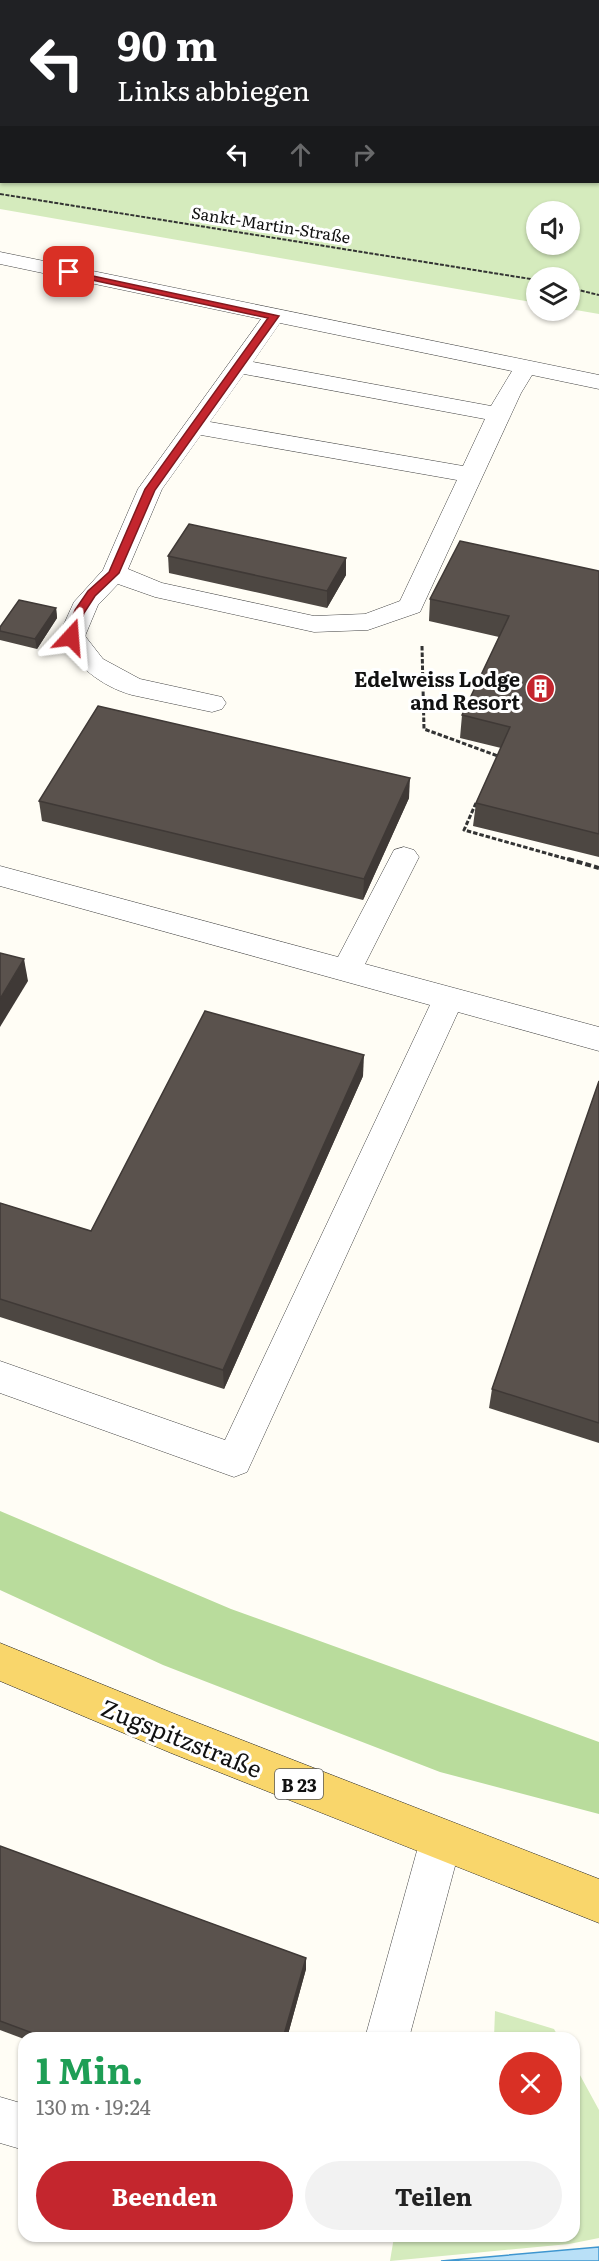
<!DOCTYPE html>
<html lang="de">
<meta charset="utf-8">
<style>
body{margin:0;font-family:Literata,serif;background:#f2f2f2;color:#222;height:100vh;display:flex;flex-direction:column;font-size:22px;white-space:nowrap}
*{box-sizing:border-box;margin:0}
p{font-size:20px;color:#767676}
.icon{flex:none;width:33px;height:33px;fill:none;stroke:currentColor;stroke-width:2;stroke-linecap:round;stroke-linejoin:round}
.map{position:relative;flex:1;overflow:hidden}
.panel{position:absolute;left:18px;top:2032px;width:562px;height:210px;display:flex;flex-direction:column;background:#fff;border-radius:18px;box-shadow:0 2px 4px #0004}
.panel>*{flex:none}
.top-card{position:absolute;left:0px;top:0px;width:600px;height:183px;box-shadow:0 2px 4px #0004;background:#202124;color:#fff;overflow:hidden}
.buttons{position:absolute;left:526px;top:201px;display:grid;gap:12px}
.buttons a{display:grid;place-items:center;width:54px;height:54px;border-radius:50%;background:#fff;box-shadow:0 2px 4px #0004;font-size:30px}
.pin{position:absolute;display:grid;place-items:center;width:51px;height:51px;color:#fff;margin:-26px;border-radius:12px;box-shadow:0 3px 9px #0006}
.me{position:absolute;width:66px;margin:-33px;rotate:19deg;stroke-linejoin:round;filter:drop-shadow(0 0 4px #0008)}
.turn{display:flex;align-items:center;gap:21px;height:126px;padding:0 18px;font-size:27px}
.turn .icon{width:78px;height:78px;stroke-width:2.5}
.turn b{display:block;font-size:42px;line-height:51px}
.lanes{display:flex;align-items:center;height:57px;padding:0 18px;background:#0003;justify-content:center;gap:30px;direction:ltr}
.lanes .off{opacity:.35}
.round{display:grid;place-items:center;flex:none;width:63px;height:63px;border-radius:32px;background:#f2f2f2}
.head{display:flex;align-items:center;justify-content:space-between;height:102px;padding:0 18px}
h1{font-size:36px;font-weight:700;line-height:45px;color:#1e9e55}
.action{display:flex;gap:12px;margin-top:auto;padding:12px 18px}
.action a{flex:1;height:69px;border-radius:36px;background:#c4262e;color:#fff;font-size:24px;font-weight:700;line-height:69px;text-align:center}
.action a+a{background:#f2f2f2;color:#222}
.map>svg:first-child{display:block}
.green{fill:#d5ebbd;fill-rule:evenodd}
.forest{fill:#b9dc9c}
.water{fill:#b9e0f7;stroke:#3f96cf;stroke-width:1.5}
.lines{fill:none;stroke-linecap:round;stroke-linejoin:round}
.minor-casing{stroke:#444;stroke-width:1}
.major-casing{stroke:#222;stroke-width:1}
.path-far2{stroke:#333;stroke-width:2;stroke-dasharray:4 1.5;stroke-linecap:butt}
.path-far1{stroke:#333;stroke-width:3;stroke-dasharray:4.5 2;stroke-linecap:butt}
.path{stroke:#333;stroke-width:4;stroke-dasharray:6 3;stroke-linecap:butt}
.minor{fill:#fff;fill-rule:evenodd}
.major{fill:#f9d66b;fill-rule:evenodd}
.wall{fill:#4d4742}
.shaded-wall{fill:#3f3936}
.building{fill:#5a524d;stroke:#3f3936;stroke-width:1.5}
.route{fill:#c4262e;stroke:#7f191e;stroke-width:1.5}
.labels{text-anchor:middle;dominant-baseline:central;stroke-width:6;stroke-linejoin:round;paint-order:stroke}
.far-street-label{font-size:16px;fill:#111;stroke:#fff}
.shield{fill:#fff;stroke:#585858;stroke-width:1.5}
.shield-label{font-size:18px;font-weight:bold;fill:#111}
.poi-label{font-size:20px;font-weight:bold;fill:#111;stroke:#fff;text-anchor:end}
.near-street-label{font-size:24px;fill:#111;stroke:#fff}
</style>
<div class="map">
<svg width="599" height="2261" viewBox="0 0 599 2261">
<rect width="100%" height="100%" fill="#fffdf5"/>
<!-- green -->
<g class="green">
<path d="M0 0H599V314L570 309V278H537V303L0 209ZM2 2H598V182H2ZM537 212H570V244H537Z"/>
<path d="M495 2011 554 2029 559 2038H494Z"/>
<path d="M575 2066 599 2110V2238L569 2244 390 2261 394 2237 574 2236Z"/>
</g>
<!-- forest -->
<path class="forest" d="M0 1511 231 1609 599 1742V1814L440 1772 163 1665 0 1590Z"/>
<!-- water -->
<path class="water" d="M599 2247V2261H441Z"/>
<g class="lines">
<defs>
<g id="minor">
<path d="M0 252 599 375V389L532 375 521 393 420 612 368 630 314 632 155 597 118 584 98 605 85 636 103 659 140 679 222 697 226 703 222 709 212 712 132 695C100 686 76 665 58 637L74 602 103 570 138 489 261 319 0 264ZM280 323 512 371 491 406 253 362ZM244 374 485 419 463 466 210 422ZM201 435 457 480 400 601 365 614 314 616 162 583 128 569 162 489Z"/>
<path d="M404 847 414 850 419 857 365 964 599 1027V1051L458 1012 247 1472 234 1477 0 1393V1361L225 1440 430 1005 0 886V866L338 957 394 850Z"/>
<path d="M441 1819 456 1825 462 1840 409 2038H365L420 1840 426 1825Z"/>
<path d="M0 2097 24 2104V2150L0 2143Z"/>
</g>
<path id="major" d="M0 1643 175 1714 599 1879V1923L171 1753 0 1681Z"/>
</defs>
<!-- minor casing -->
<use href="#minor" class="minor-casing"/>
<!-- major casing -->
<use href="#major" class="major-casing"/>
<!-- path-far2 -->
<g class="path-far2">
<path d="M0 194 537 280"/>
<path d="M570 288 599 295"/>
</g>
<!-- path-far1 -->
<g class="path-far1">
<path d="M422 646 424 729 498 756 497 758"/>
<path d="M476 803 464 830 574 861"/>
</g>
<!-- path -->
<path class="path" d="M568 859 599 868"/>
<!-- minor -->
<use href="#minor" class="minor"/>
<!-- major -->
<use href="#major" class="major"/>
</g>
<!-- wall -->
<g class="wall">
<path d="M168 556 346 575 327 608 169 573Z"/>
<path d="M599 571V857L473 826 476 803 501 748 460 738 462 715 499 637 429 621 430 599Z"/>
<path d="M56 608 57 618 37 649 0 640V627Z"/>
<path d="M409 798 363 900 42 821 39 801Z"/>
<path d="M363 1076 224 1389 0 1317V1203L91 1231Z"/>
<path d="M599 1081V1443L489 1408 492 1389Z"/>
<path d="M0 1846 306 1958V1969L287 2038 24 2039 0 2030Z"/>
</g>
<!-- shaded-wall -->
<g class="shaded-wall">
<path d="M346 558V575L327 608V591Z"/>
<path d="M56 608 57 618 37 649 35 639Z"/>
<path d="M410 778 409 798 363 900 364 879Z"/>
<path d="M24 959 28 981 0 1027V999Z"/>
<path d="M364 1055 363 1076 224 1389 223 1370Z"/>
<path d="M306 1958V1969L287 2038H283Z"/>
</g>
<!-- building -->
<g class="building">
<path d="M189 524 346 558 327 591 168 556Z"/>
<path d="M460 541 599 571V834L476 803 510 727 462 715 509 616 430 599Z"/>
<path d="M19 600 56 608 35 639 0 631V627Z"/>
<path d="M98 706 410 778 364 879 39 801Z"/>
<path d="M0 953 24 959 0 999Z"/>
<path d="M205 1011 364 1055 223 1370 0 1299V1203L91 1231Z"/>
<path d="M599 1081V1423L492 1389Z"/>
<path d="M0 1846 306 1958 283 2038H46L0 2021Z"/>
</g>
<!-- route -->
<path class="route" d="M65 270 279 316 155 490 119 573 95 596 84 613 76 637 71 641 65 637 75 610 88 591 109 572 145 489 268 318 69 275 64 272Z"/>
<!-- icons -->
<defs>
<symbol id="building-disc" viewBox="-11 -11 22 22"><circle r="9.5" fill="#c4262e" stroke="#fff"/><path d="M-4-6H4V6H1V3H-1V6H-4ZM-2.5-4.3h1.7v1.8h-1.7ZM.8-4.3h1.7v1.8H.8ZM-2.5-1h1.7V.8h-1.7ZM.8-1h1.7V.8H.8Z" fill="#fff"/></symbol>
</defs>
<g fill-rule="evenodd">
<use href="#building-disc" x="524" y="672" width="33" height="33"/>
</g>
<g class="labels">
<!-- far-street labels -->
<g class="far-street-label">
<text transform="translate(271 224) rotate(9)">Sankt-Martin-Straße</text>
</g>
<!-- shield labels -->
<rect class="shield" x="275" y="1769" width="48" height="30" rx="4.5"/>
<g class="shield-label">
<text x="299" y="1784">B 23</text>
</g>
<!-- poi labels -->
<g class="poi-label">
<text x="520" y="678">Edelweiss Lodge<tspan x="520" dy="23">and Resort</tspan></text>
</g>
<!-- near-street labels -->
<g class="near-street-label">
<text transform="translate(182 1737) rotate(22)">Zugspitzstraße</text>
</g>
</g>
</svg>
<div class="buttons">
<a><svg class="icon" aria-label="sound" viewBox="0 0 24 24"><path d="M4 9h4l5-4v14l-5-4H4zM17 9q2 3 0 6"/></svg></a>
<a><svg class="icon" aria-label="layers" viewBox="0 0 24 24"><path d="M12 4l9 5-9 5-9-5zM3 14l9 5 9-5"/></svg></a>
</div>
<div class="pin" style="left:69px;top:272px;background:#d93025"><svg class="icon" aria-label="arrive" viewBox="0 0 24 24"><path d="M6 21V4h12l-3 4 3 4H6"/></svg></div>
<svg class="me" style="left:71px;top:637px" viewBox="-20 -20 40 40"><path d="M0-17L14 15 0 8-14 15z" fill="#c4262e" stroke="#fff" stroke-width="4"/></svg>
<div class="top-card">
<div class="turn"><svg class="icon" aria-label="left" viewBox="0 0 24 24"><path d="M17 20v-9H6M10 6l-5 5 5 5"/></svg><div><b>90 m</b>Links abbiegen</div></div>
<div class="lanes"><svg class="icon" aria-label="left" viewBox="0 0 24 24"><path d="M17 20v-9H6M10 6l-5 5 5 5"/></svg><svg class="icon off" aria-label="ahead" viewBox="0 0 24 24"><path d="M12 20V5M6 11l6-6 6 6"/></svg><svg class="icon off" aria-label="right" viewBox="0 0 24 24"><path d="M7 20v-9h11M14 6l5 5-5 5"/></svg></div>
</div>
<section class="panel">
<div class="head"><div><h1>1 Min.</h1><p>130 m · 19:24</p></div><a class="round" style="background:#d93025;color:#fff"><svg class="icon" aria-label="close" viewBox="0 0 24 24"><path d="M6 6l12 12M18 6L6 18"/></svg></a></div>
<div class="action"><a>Beenden</a><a>Teilen</a></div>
</section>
</div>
